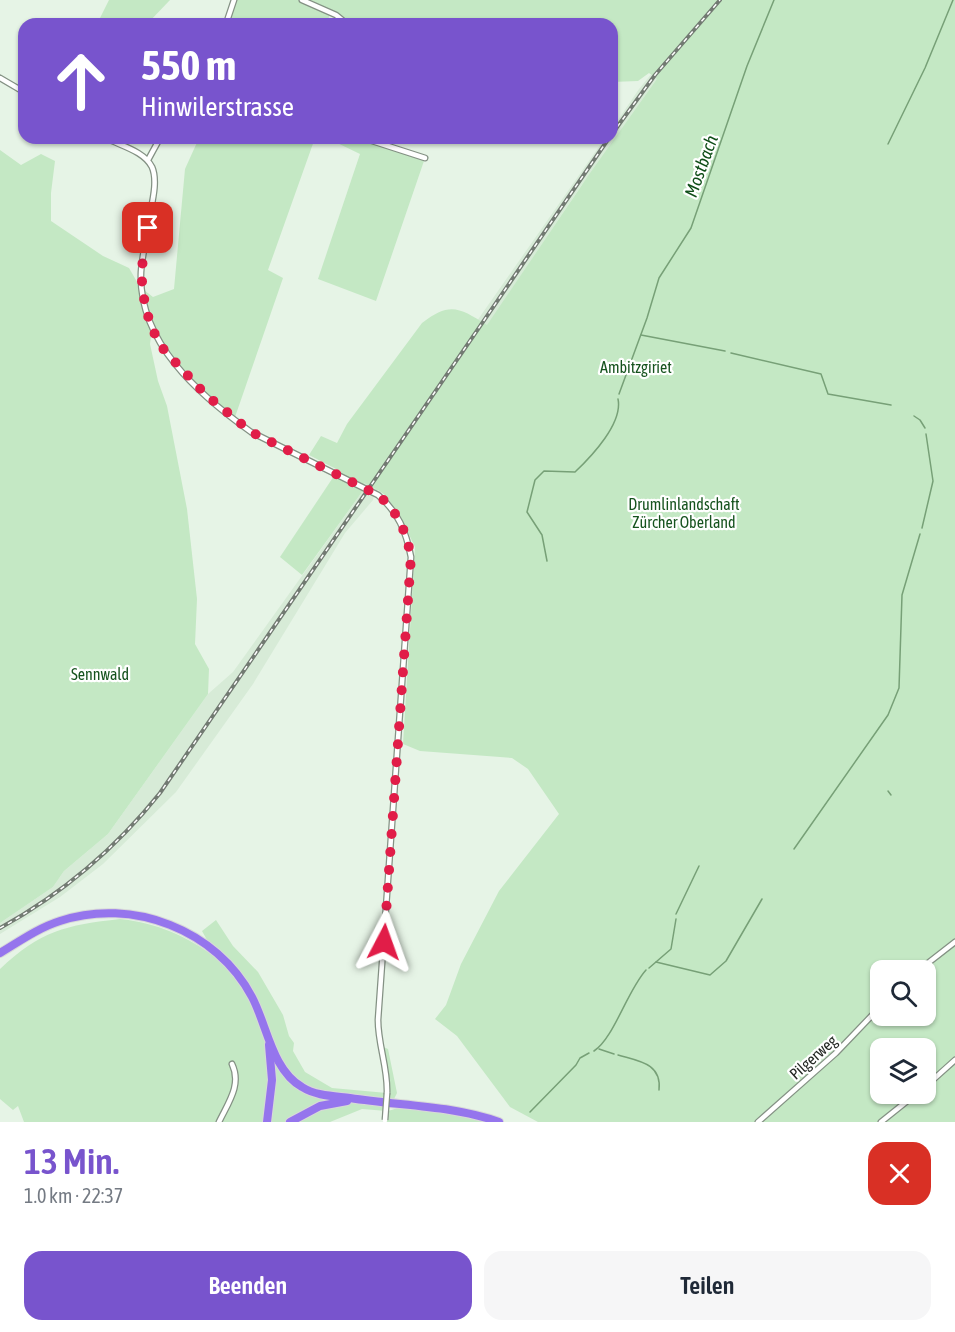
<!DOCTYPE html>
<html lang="de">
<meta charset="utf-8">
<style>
body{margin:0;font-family:"Asap Condensed",sans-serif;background:#f6f6f7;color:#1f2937;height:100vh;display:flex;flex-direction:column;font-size:22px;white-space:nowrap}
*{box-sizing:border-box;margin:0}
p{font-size:20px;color:#747a83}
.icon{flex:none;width:33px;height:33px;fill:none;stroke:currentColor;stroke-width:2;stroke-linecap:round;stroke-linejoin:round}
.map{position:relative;height:1122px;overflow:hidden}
.drawer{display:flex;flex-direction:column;background:#fff;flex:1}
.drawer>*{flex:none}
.top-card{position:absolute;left:18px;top:18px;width:600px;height:126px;border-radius:18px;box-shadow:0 2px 4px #0004;background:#7854cd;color:#fff;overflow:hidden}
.tools{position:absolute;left:870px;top:960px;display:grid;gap:12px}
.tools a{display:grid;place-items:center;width:66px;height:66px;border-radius:12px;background:#fff;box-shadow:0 2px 4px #0004;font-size:30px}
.pin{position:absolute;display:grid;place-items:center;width:51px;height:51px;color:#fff;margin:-26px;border-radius:12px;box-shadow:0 3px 9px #0006}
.me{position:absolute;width:66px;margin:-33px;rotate:4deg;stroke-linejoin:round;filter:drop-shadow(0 0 4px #0008)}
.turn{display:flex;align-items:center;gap:21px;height:126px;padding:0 24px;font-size:27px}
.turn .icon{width:78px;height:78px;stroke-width:2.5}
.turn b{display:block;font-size:42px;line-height:51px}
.round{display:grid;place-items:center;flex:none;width:63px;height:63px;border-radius:18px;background:#f6f6f7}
.head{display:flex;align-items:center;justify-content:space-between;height:102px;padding:0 24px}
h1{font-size:36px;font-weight:600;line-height:45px;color:#7854cd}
.cta{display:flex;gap:12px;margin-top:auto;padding:12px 24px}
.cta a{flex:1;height:69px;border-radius:18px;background:#7854cd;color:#fff;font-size:24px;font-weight:600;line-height:69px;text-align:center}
.cta a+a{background:#f6f6f7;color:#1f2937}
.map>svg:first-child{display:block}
.built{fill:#d7ebd7}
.green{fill:#c4e8c4;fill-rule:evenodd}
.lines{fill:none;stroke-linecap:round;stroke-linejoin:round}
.stream{stroke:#77a077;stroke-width:1.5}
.street-casing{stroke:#849184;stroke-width:7}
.highway-casing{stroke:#d8d8d8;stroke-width:10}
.street{stroke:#fff;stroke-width:4.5}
.highway{stroke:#9575ed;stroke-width:8}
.rail-casing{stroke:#727a72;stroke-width:4}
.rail{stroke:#fff;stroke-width:1.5;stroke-dasharray:4.5;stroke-linecap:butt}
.street-bridge-casing{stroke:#849184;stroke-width:7;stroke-linecap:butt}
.street-bridge{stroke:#fff;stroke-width:4.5}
.route{stroke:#e11d48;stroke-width:10;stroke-dasharray:0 18}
.labels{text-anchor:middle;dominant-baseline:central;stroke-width:4.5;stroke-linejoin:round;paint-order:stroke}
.park-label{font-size:16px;fill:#16531e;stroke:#fff}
.street-label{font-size:16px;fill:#242924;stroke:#fff}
.water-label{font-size:18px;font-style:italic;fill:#0f4e18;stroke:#fff}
</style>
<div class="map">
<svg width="955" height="1122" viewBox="0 0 955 1122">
<rect width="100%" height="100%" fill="#e6f4e6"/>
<!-- built -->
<path class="built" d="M729 0 581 186 483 332 482 345 375 492 373 500 345 533 253 684 176 792 103 864 60 897 0 934V923L53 887 64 871 108 834 208 694 233 672 362 492 363 484 605 138H612V129L639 89 703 11Z"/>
<!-- green -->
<g class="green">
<path d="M109 0H170L147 24H97Z"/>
<path d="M234 0H955V1122H538L510 1107 457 1036 435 1019 446 1005 461 964 499 891 559 814 528 769 512 758 420 751 403 744 415 547 399 514 385 495 378 490 374 492 376 489 364 483 362 492 302 575 280 557 338 470 309 455 321 436 337 443 347 424 422 323C450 301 460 308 487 325L588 176 657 79 649 73 638 81 612 82V24H352L332 10 326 24H226ZM880 970H926V1016H880ZM880 1048H926V1094H880Z"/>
<path d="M199 138H315L268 270 283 278 234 420 190 380 164 350 152 330 150 344 158 381 167 406 187 509 197 599 195 644 209 669 208 694 108 834 64 871 53 887 0 923V150L21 165 41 154 55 161 51 193V221L103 256 129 268 140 287 153 297 174 289 185 169Z"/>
<path d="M327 138H363L425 158 376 301 318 279 360 154Z"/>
<path d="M120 919C158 923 186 936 217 958L202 931 216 920 233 946 258 972 283 1015 289 1036 294 1043 293 1051 305 1072 332 1088 387 1093 381 1046 388 1049 397 1093 388 1111C420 1099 467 1114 499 1122H385L387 1111 362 1109 330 1122H24L18 1106 13 1110 0 1099V969C40 931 66 925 120 919Z"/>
</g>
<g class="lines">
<!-- stream -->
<g class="stream">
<path d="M888 144 925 68 953 0"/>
<path d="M641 335 725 351"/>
<path d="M731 353 821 374 828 394 891 405"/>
<path d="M619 394 647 318 659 278 691 228 747 66 774 0"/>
<path d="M914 416 920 420 925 428"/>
<path d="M922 528 933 481 926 434"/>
<path d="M547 561 542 535 527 512 535 480 544 471 575 472C592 456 623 423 618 399"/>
<path d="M888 791 891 795"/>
<path d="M794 849 888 715 899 688 902 595 920 534"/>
<path d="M676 914 699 866"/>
<path d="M656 962 710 975 726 961 762 899"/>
<path d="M649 968 671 949 676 919"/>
<path d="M599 1049 614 1054"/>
<path d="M594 1051C614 1038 627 991 646 970"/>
<path d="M618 1055C638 1061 662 1063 659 1090"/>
<path d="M530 1112 576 1065 580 1058 589 1053"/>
</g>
<defs>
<g id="street">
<path d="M302 0 336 15 347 24"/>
<path d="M226 24 234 0"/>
<path d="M0 78 24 92"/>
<path d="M106 138C121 146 144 151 152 167 159 183 150 209 148 226 146 241 142 257 141 272 138 342 199 395 251 432L378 495C398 512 406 531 411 557L378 1020C378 1045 388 1068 387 1093"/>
<path d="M363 138 425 158"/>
<path d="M148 160 160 138"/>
<path d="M919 970 955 942"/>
<path d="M926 1086 955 1060"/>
<path d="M219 1122C228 1103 242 1085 232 1064"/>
<path d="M758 1122 836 1053 880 1007"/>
<path d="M881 1122 916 1094"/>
</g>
<g id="highway">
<path d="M0 953C20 941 38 928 60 921 132 897 217 930 252 997 267 1025 272 1070 302 1087 316 1096 334 1096 350 1098 400 1106 451 1105 499 1122"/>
<path d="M267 1122 272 1080 269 1045"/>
<path d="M290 1122 320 1106 347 1101"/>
</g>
</defs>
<!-- street casing -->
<use href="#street" class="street-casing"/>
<!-- highway casing -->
<use href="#highway" class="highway-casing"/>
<!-- street -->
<use href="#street" class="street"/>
<!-- highway -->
<use href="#highway" class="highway"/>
<defs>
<g id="rail">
<path d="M612 134 655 75 720 0"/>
<path d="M0 928C62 894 116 848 160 793L609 138"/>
</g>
</defs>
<!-- rail casing -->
<use href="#rail" class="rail-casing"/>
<!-- rail -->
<use href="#rail" class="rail"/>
<defs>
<path id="street-bridge" d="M385 1120 387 1093"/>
</defs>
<!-- street-bridge casing -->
<use href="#street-bridge" class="street-bridge-casing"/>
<!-- street-bridge -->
<use href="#street-bridge" class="street-bridge"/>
</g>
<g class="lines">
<!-- route -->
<path class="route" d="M148 228 141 273 145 306 152 329 164 350 205 394 251 432 378 495C398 512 406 531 411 557L384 942"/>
</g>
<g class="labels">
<!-- park labels -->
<g class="park-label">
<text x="636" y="367">Ambitzgiriet</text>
<text x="684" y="504">Drumlinlandschaft<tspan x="684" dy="18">Zürcher Oberland</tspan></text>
<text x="100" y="674">Sennwald</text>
</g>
<!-- street labels -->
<g class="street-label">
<text transform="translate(813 1057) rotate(-42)">Pilgerweg</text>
</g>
<!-- water labels -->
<g class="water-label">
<text transform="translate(701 166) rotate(-70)">Mostbach</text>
</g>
</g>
</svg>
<div class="tools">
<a><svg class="icon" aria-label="search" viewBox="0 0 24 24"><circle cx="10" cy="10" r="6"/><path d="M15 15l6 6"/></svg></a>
<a><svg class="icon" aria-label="layers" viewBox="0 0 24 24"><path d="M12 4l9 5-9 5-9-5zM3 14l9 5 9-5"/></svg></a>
</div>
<div class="pin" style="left:148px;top:228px;background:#d93025"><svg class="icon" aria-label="arrive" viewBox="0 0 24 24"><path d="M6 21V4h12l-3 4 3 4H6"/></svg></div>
<svg class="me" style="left:384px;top:942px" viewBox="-20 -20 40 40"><path d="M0-17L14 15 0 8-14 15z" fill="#e11d48" stroke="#fff" stroke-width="4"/></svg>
<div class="top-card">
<div class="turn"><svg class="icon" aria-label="ahead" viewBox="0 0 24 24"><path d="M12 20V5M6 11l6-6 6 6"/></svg><div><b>550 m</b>Hinwilerstrasse</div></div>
</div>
</div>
<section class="drawer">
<div class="head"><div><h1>13 Min.</h1><p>1.0 km · 22:37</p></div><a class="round" style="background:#d93025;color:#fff"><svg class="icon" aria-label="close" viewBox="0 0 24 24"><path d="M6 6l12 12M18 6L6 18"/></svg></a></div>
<div class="cta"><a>Beenden</a><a>Teilen</a></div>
</section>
